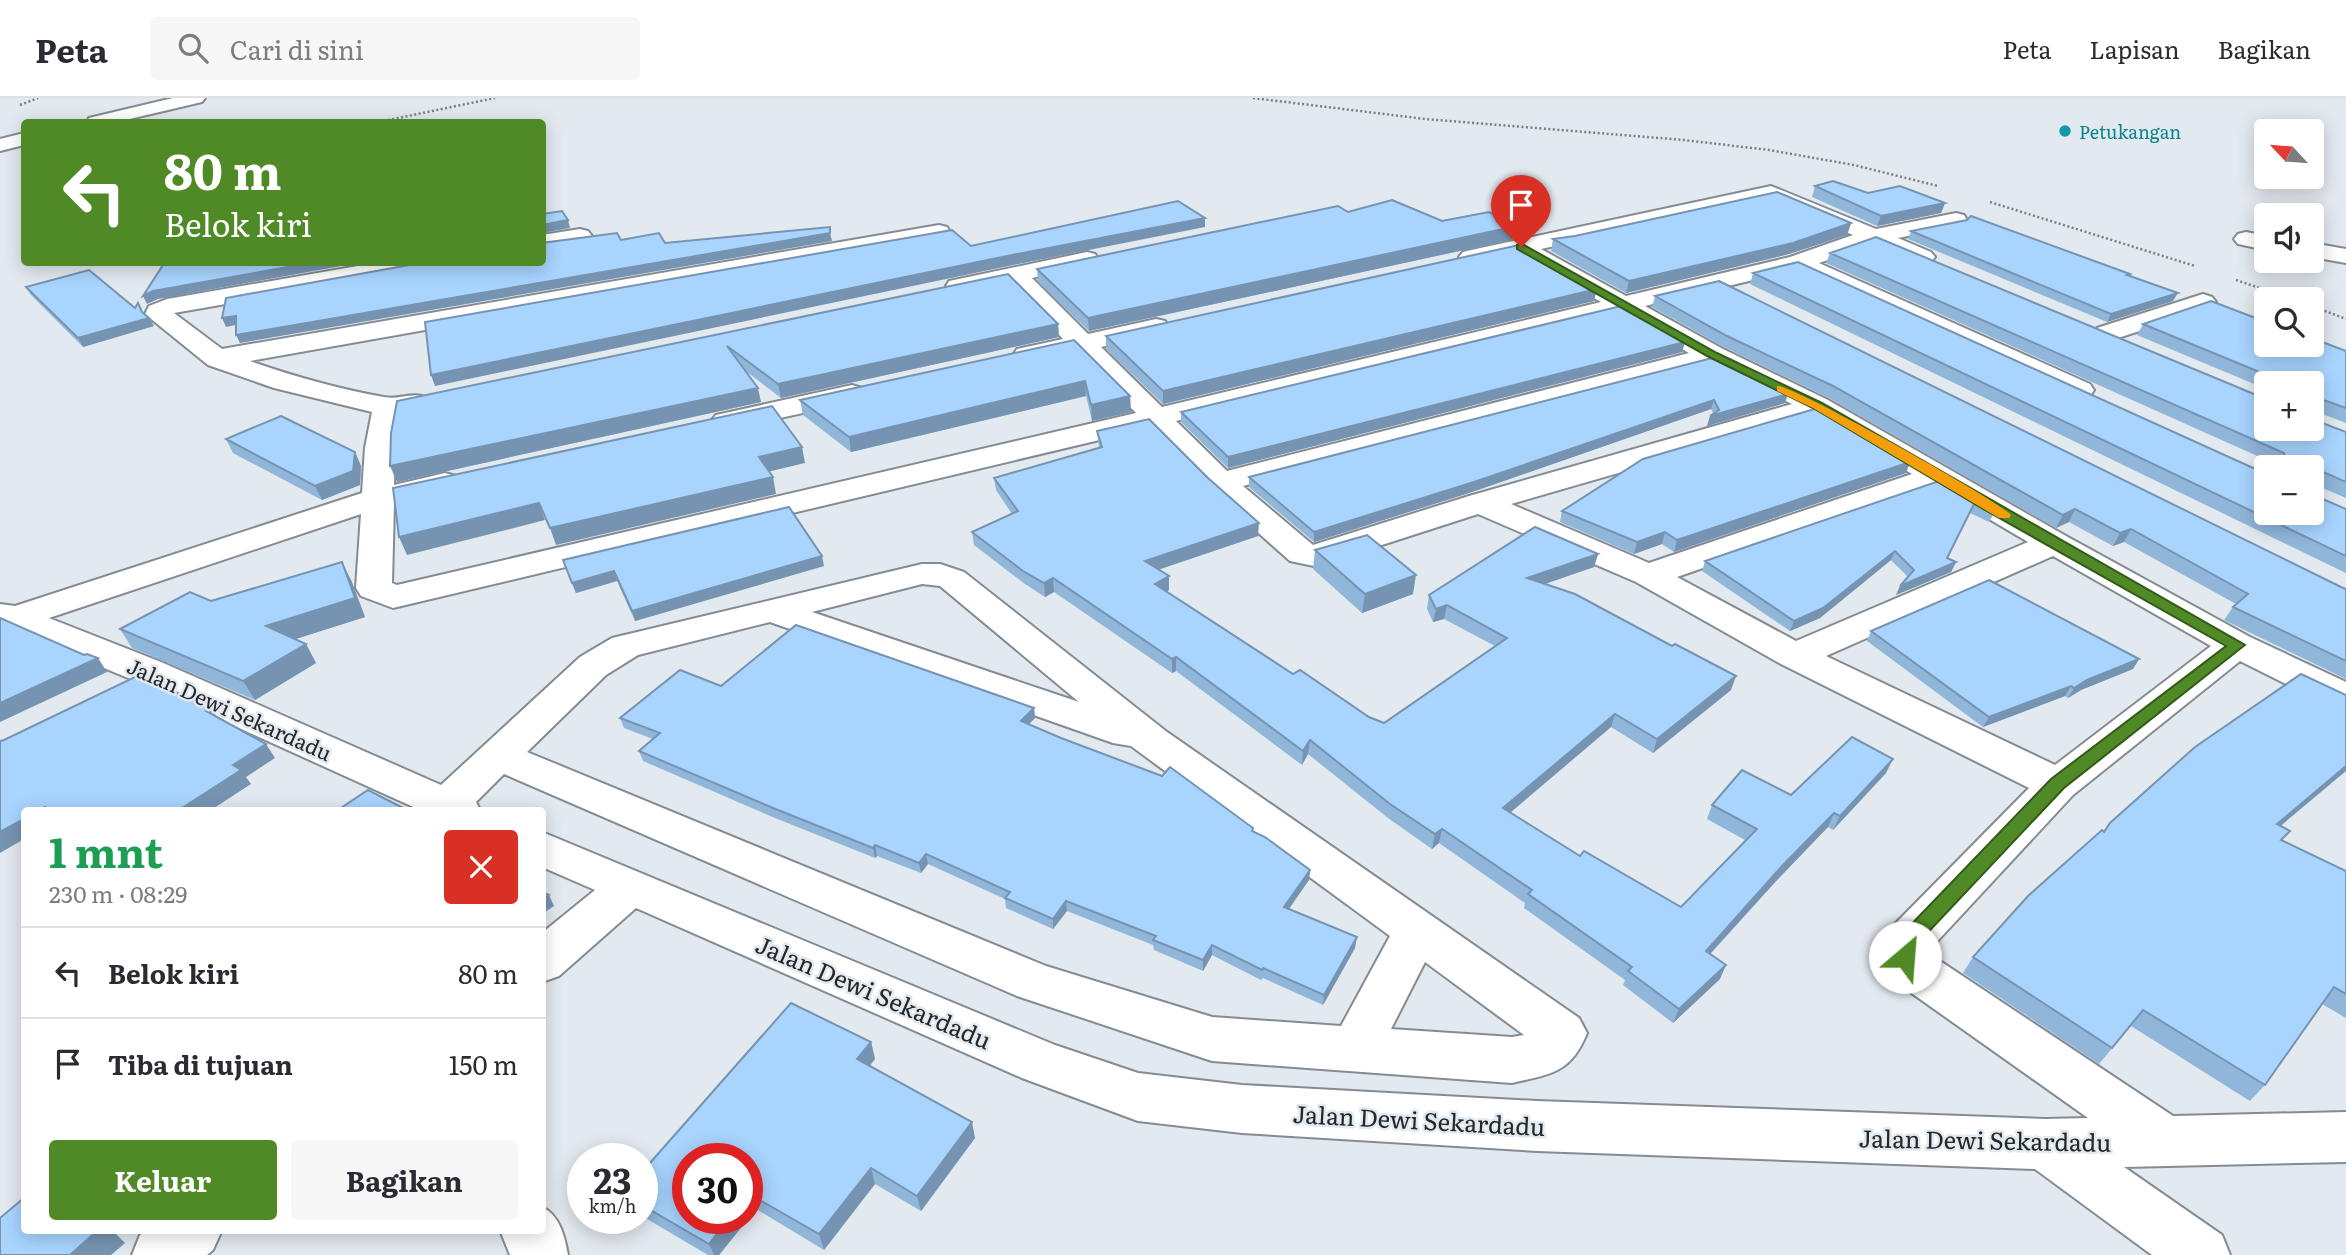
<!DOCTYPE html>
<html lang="id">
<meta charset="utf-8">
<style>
body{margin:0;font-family:Literata,serif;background:#f7f7f7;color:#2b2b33;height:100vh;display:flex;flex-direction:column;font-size:26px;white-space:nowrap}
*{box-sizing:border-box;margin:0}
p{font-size:23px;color:#7c7c81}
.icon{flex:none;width:38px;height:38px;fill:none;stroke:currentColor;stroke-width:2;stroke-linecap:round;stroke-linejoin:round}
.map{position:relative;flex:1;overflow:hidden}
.side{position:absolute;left:21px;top:709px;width:525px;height:427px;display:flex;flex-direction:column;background:#fff;border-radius:7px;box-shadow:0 4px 18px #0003}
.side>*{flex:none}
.hud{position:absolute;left:21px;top:21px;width:525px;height:147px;border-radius:7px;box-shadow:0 4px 18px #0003;background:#4f8a27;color:#fff;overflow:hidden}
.needle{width:46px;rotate:296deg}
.fabs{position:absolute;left:2254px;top:21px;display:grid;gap:14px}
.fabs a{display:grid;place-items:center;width:70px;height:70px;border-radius:7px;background:#fff;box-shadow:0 4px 18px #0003;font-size:35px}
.speed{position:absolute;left:567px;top:1045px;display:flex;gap:14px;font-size:35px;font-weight:700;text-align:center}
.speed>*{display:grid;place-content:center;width:91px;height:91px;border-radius:50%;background:#fff;box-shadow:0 4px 18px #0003;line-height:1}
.speed small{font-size:18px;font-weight:400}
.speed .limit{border:10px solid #d22;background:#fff;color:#111}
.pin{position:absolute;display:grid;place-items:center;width:60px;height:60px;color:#fff;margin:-72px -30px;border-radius:50% 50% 50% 0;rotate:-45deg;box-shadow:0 0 7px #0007}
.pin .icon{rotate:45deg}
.me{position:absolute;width:77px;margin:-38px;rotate:27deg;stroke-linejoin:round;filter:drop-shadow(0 0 5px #0008)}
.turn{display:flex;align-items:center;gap:24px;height:147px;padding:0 28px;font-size:32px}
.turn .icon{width:91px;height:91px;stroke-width:2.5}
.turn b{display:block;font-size:49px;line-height:60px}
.round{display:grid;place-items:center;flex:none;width:74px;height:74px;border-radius:7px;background:#f7f7f7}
.summary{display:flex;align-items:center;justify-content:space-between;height:119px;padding:0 28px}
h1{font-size:42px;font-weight:700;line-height:52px;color:#1e9e55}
.primary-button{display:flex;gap:14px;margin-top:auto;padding:14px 28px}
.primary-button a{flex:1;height:80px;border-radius:7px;background:#4f8a27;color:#fff;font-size:28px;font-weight:700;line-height:80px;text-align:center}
.primary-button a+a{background:#f7f7f7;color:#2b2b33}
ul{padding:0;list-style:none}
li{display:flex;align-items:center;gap:21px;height:91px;padding:0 28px;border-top:2px solid #e1e1e2}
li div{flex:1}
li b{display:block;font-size:26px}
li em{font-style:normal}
header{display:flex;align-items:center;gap:42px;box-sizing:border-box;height:98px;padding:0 35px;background:#fff;border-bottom:2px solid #e1e1e2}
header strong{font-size:33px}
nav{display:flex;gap:38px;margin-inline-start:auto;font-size:24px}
.search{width:490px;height:63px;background:#f7f7f7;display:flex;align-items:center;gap:18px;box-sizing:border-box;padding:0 24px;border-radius:7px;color:#7c7c81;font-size:26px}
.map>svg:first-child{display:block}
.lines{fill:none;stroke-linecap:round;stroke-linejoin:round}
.minor-casing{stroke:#858b92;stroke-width:4}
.path{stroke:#7b7f83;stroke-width:2.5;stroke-dasharray:2 2.5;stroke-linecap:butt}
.minor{fill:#fff;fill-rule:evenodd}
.wall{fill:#90b6da}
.shaded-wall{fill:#7694b2}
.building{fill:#a8d4fe;stroke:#7694b2;stroke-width:2}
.route{fill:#4f8a27;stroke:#335a19;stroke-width:2}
.slow{fill:#f59e0b}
.culture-dot{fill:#0f9aa8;stroke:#e2e9ef;stroke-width:2.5}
.labels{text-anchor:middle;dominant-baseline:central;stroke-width:5;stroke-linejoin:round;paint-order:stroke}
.far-culture-label{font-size:18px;fill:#0d838f;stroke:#e2e9ef;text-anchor:start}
.street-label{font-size:21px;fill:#242629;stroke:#e2e9ef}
.near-street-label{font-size:24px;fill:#242629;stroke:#e2e9ef}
</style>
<header>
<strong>Peta</strong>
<div class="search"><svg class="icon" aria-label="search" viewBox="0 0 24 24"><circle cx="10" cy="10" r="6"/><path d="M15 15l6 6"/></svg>Cari di sini</div>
<nav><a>Peta</a><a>Lapisan</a><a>Bagikan</a></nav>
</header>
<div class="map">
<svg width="2346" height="1157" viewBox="0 0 2346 1157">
<rect width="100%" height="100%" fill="#e2e9ef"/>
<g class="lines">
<defs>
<g id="minor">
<path d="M173 0H205L202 4 117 24H87L89 20Z"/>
<path d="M24 35V47L0 53V41Z"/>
<path d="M1771 88 1876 131 1956 115 1964 117 1967 122 1964 127 1898 140 1931 154 1935 159 1931 164H1915L1873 146 1819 165 2090 286 2094 292 2090 298 2080 301 2070 298 1795 172 1645 208 1723 251 1828 302 2066 438 2250 539 2346 584V613L2332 609 2240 563 2073 697 1931 850 1930 853 1937 861 2173 1018 2346 1014V1064L2124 1069 2222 1137 2230 1157H2152L2035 1071 1537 1053 1242 1035 1138 1023 1022 980 636 810 559 878 542 884V835L595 792 542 769V734L1055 947 1138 975 1242 987 1537 1003 2045 1021 2088 1020 1903 889C1882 866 1876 859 1891 830L2029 690 1781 566 1636 484 1478 416 1326 465 1314 468 1290 463 1209 391 1150 330 393 510 361 498 356 490 361 416 49 520 161 564 441 687 580 559 612 540 922 466H940L964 474 1167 634 1579 920 1587 935C1571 975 1551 976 1512 985L1212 963 1017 898 504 676 476 704 480 712H420L133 582 0 527V506L15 508 362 395 365 350 372 314 274 290 208 267 145 216 149 208 167 201 381 164H437L433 169 425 171 174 215 222 251 939 127 947 129 950 134 947 139 939 141 250 263C293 278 339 291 384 299 397 302 409 295 422 298L426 304 422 310 401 315 395 350 394 387 445 375 456 378 461 385 456 392 394 406 392 485 397 487 1136 315 1076 254 1027 265 1017 263 1013 257 1017 251 1063 241 1009 185 958 195 949 193 946 188 949 183 1087 154 1095 156 1099 161 1095 166 1032 180 1088 236 1156 221 1165 223 1169 229 1165 235 1101 249 1162 309 1601 204 1517 156 1471 166 1463 164 1459 159 1463 154 1471 152ZM1769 101 1853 137 1790 159 1626 198 1541 151ZM1619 215 1689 255 1227 373 1176 323ZM1710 266 1792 306 1469 398 1313 447 1243 388ZM1815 318 1912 376 1649 465 1511 406ZM1935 389 2028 444 1796 543 1677 479ZM2053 458 2211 548 2055 667 1826 558ZM922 486 940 488 1079 604 812 514ZM770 524 1113 645 1131 648 1390 838 1341 928 1212 919 1046 868 527 654 606 577 638 557ZM1425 864 1524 937 1512 939 1391 931Z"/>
<path d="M580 131 588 133 592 138 588 143 542 151V137Z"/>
<path d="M2246 134 2266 138V152L2238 146 2234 141 2238 136Z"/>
<path d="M2312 145 2346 151V165L2312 159Z"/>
<path d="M2203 196 2212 199 2216 204 2212 209 2106 244 2097 242 2093 236 2097 230Z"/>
<path d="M852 287 862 290 866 296 862 302 726 332 716 329 711 323 716 317Z"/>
<path d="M542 1109C560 1117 565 1140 568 1157H510L500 1132H542Z"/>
<path d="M146 1132H222L213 1152 207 1157H132L140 1137Z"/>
</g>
</defs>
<!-- minor casing -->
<use href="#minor" class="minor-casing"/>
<!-- path -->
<g class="path">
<path d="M1253 0 1425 21 1684 42 1769 52 1854 67 1938 88"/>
<path d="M20 7 38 0"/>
<path d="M379 24 495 0"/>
<path d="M1990 104 2195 168"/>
<path d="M2236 182 2292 201"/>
<path d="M2312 208 2346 221"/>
</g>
<!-- minor -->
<use href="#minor" class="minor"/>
</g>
<!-- wall -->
<g class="wall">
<path d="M1815 88 1868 95 1945 105 1941 115 1877 128 1812 99Z"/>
<path d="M1348 114 1442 123 1517 128 1515 141 1089 233 1038 184 1037 171Z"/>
<path d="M1851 125 1847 137 1789 156 1626 195 1551 153 1553 141Z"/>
<path d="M1911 133 2130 176 2129 178 2173 203 2107 224 1908 141Z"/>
<path d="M1830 155 2312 331V285H2266V291L2137 237 2143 226 2346 253V325L2317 314 2314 322 2346 334V400L2318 388V399L2346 411V475L1750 186 1753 175 2266 415 2312 369H2270L2273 365 1826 165Z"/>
<path d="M1008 176 1058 226 1059 239 781 300 747 274 761 304 397 384V303Z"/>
<path d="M26 189 135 210 149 220 154 228 83 249 31 197Z"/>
<path d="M1655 198 2341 489 2346 491V581L2224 522 2233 509 2236 506 2124 444 2113 448 2069 424 2056 430 1829 300 1724 249 1652 209Z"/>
<path d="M1594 203 1163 306 1106 251V238Z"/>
<path d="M1074 242 1130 298 1131 314 1092 323 1086 298 851 354 803 317 800 302Z"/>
<path d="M1685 244 1682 254 1228 370 1181 324V314Z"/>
<path d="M1712 260 1785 305 1707 328 1710 318 1713 315 1711 311 1472 394 1314 444 1249 389V379Z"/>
<path d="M1097 333 1258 438 1158 472 1169 478V492L1166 493 1293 576 1369 619 1384 625 1495 548 1444 521 1433 524 1427 511 1429 497 1598 456 1594 469 1545 486 1731 592 1653 655 1611 629 1510 715 1580 758 1681 809 1745 742 1707 721 1712 707 1791 697 1886 675 1833 732 1828 729 1777 782 1711 855 1720 881 1673 925 1623 887 1625 882 1524 810 1525 805 1439 745 1432 751 1388 720 1308 656 1302 667 1176 573 1172 575 1054 494 1045 499 1025 486 974 447 972 434 1012 416 996 392 994 380 1099 350Z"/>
<path d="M226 341 355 354 361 368 360 387 322 402 233 355Z"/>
<path d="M1910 364 1906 375 1674 454 1662 446 1634 456 1560 424 1562 413Z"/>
<path d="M1939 383 1994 415 1989 424 1970 415 1948 460 1956 464 1951 474 1896 497 1900 488 1908 479 1891 462 1820 520 1790 533 1702 473 1705 463Z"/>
<path d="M1315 452 1413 496 1362 515 1313 471Z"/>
<path d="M563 462 824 468 635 523 617 483 576 495Z"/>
<path d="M351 482 365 519 295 541 306 546 316 565 255 602 132 550 120 531 211 503Z"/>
<path d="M1871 533 2139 561 2133 571 2081 592 2068 600 2065 598 1983 629 1867 543Z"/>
<path d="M721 588 1034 610 1035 620 1029 626 1253 734 1310 772 1309 782 1289 811 1355 850 1323 907 1263 880 1261 882 1212 857 1203 873 1154 852 1153 847 1067 813 1053 831 1006 810 1005 801 928 766 921 775 877 758 875 760 775 720 643 663 639 653 653 641 624 630 620 620Z"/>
<path d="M2281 728 2282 743 2346 773V920L2322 906 2265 987 2250 1003 2131 928 2099 966 1963 875 1973 859 2104 734Z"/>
<path d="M871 944 875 961 869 968 975 1040 921 1113 875 1086 824 1152 756 1111 719 1157H708L642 1118V1074Z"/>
</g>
<!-- shaded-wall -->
<g class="shaded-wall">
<path d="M1945 105 1941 115 1877 128 1881 118Z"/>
<path d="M1205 120V129L1013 167 435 288 431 277 1012 157Z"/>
<path d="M568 122 570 130 542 135V127Z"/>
<path d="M1851 125 1847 137 1789 156 1626 195 1629 183Z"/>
<path d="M1517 128 1515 141 1089 233 1088 220Z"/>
<path d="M830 135 832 143 240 245 236 237Z"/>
<path d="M316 164H363L158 201 147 206 143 198 153 193Z"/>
<path d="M1597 191 1594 203 1163 306V293Z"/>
<path d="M2178 195 2173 203 2107 224 2111 216Z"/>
<path d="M138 205 146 221 149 220 154 228 83 249 78 240 146 221Z"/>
<path d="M236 218 240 226 226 229 222 220Z"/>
<path d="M1058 226 1059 239 781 300 778 286Z"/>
<path d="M1685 244 1682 254 1228 370V359Z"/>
<path d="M1085 283 1086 298 851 354 849 339Z"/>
<path d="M758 290 761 304 397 384 390 368Z"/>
<path d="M1788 296 1785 305 1707 328 1710 318Z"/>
<path d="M1130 298 1131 314 1092 323 1091 307Z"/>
<path d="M1714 302 1711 311 1472 394 1314 444V434Z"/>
<path d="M802 349 805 365 763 375 759 359Z"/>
<path d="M355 354 361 368 360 387 322 402 315 388Z"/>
<path d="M1910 364 1906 375 1674 454 1677 442Z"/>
<path d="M773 379 776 396 556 447 550 430Z"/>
<path d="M539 405 545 422 407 457 399 439Z"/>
<path d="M2075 411 2069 424 2056 430 2063 417Z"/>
<path d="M1259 425 1258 438 1145 476V463Z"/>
<path d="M2131 431 2124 444 2113 448 2120 435Z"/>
<path d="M1665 434 1662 446 1634 456 1637 444Z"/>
<path d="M1895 453 1891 462 1820 520 1790 533 1794 523Z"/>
<path d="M1598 456 1594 469 1524 493 1527 480Z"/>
<path d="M822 458 824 468 635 523 632 513Z"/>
<path d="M342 464 351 482 365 519 277 547 266 528Z"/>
<path d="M1956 464 1951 474 1896 497 1900 488Z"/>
<path d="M614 473 617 483 576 495 572 485Z"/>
<path d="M1416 477 1413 496 1362 515 1365 496Z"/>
<path d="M1169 478V492L1155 500V486Z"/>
<path d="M1053 480 1054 494 1045 499 1044 485Z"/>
<path d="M1447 507 1444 521 1433 524 1436 511Z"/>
<path d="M306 546 316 565 255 602 243 583Z"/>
<path d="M1176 559V573L1172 575V561Z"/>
<path d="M98 560 107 574 0 624V605Z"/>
<path d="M2139 561 2133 571 2081 592 2068 600 2074 590 2087 582Z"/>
<path d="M1736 578 1731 592 1653 655 1657 641Z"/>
<path d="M2071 588 2065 598 1983 629 1989 619Z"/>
<path d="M211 610 220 624 206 613Z"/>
<path d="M1034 610 1035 620 1022 633 1021 623Z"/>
<path d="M1615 616 1611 629 1499 724 1503 710Z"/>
<path d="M1310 642 1308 656 1302 667 1303 653Z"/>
<path d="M266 646 275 660 246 679 251 686 211 712H179L233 667Z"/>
<path d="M1893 661 1886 675 1833 732 1840 718Z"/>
<path d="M2346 668V673L2265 741 2277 726Z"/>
<path d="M1834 715 1828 729 1777 782 1700 867 1706 853 1783 767Z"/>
<path d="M24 721V741L0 755V734Z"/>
<path d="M1442 731 1439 745 1432 751 1435 736Z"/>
<path d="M875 747 877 758 875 760 873 750Z"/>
<path d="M926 756 928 766 921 775 919 765Z"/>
<path d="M1310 772 1309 782 1283 819 1284 809Z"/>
<path d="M549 797 554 808 542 816V802Z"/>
<path d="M1066 803 1067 813 1053 831V821Z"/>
<path d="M1357 839 1355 850 1323 907 1324 897Z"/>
<path d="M1212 847V857L1203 873V862Z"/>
<path d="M1726 867 1720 881 1673 925 1679 911Z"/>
<path d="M871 944 875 961 862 978 857 961Z"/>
<path d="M972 1024 975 1040 921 1113 917 1098Z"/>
<path d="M871 1070 875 1086 824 1152 819 1136Z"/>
<path d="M749 1096 756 1111 719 1157H714L709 1146 729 1120H747V1098Z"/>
<path d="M98 1132H112L125 1145 111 1157H70Z"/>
</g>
<!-- building -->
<g class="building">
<path d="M1833 83 1868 95 1900 88 1945 105 1881 118 1815 88Z"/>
<path d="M1777 94 1851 125 1793 145 1629 183 1553 141 1575 138Z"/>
<path d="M1392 102 1442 123 1489 114 1517 128 1088 220 1037 171 1338 108 1348 114Z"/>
<path d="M1178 103 1205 120 1012 157 431 277 425 224 952 132 971 148Z"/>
<path d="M562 113 568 122 542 127V116Z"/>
<path d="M1971 118 2130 176 2127 177 2178 195 2111 216 1911 133 1967 122Z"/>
<path d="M830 129V135L236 237V218L222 220 226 200 426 164H542V145L617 135 621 142 659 135 665 145Z"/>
<path d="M1876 139 2266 301V331H2312V321L2346 334V384L2321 373 2317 376 2318 399 2346 411V458L1753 175 1798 164 2262 374 2266 375V415H2312V369H2276V360L2285 359 2284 355 1830 155Z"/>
<path d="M1519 147 1597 191 1163 293 1106 238Z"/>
<path d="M189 164H316L153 193 143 198 163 167Z"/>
<path d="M89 172 135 210 138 205 142 214 149 220 78 240 26 189Z"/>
<path d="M1008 176 1058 226 778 286 727 248 758 290 390 368 391 335 397 303Z"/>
<path d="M1719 183 2341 489 2346 491V563L2233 509 2248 496 2131 431 2120 435 2075 411 2063 417 1833 288 1727 238 1655 198Z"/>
<path d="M2211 203 2266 224V247H2312V240L2346 253V310L2318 300 2317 317H2312V285H2274V280L2143 226Z"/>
<path d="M1621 208 1685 244 1228 359 1181 314Z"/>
<path d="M1074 242 1130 298 1091 307 1085 283 849 339 800 302Z"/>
<path d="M1712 260 1788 296 1710 318 1719 312 1714 302 1474 384 1314 434 1249 379Z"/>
<path d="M772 308 802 349 759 359 773 379 550 430 539 405 399 439 393 390Z"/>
<path d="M1818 310 1910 364 1677 442 1665 434 1637 444 1562 413 1643 361Z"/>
<path d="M281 318 355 354 353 373 315 388 226 341Z"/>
<path d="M1149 321 1208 380 1259 425 1145 463 1169 478 1155 486 1293 576 1300 572 1369 619 1384 625 1507 540 1447 507 1436 511 1429 497 1535 429 1598 456 1527 480 1575 496 1672 548 1675 546 1736 578 1657 641 1615 616 1503 710 1580 758 1584 753 1681 809 1757 731 1712 707 1742 672 1791 697 1852 639 1893 661 1840 718 1834 715 1783 767 1706 853 1726 867 1679 911 1628 873 1632 869 1528 796 1532 792 1442 731 1435 736 1390 706 1310 642 1303 653 1176 559 1172 561 1053 480 1044 485 1023 473 972 434 1018 413 994 380 1102 349 1097 333Z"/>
<path d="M1939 383 1994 415 1974 406 1947 460 1956 464 1900 488 1914 472 1895 453 1823 510 1794 523 1705 463Z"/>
<path d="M789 409 822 458 632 513 614 473 572 485 563 462Z"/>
<path d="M1367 437 1416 477 1365 496 1315 452Z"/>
<path d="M342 464 355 500 266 528 306 546 243 583 120 531 190 494 211 503Z"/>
<path d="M1989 482 2139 561 2087 582 2074 590 2071 588 1989 619 1871 533Z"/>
<path d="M0 520 84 557 87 556 98 560 0 605Z"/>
<path d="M796 527 1034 610 1021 623 1061 640 1162 678 1170 669 1253 730 1252 733 1265 739 1310 772 1284 809 1357 839 1324 897 1263 870 1262 872 1212 847 1203 862 1153 842 1156 838 1066 803 1053 821 1005 800 1010 794 926 756 919 765 875 747 873 750 773 710 639 653 660 635 620 620 680 572 721 588Z"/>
<path d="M2301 576 2346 597V668L2277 726 2290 733 2281 742 2346 773V896L2334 889 2265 987 2143 912 2112 950 1973 859 2028 798 2102 732 2104 734 2110 725 2195 649Z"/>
<path d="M139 577 211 610 206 613 266 646 233 667 241 672 179 712H50L45 709 40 712H24V721L0 734V643L4 642Z"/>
<path d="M368 692 407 712H338Z"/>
<path d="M542 794 549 797 542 802Z"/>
<path d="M791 905 871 944 857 961 972 1024 917 1098 871 1070 819 1136 749 1096 747 1098V1060H688V1120H729L709 1146 642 1107V1074Z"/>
<path d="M24 1100V1132H98L70 1157H0V1120Z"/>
</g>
<!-- route -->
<path class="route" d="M1517 147H1524L1717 255 1822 305 2245 547 2064 690 1917 846 1912 864 1905 867 1898 864 1895 859 1901 837 2051 681 2226 548 1978 408 1813 310 1709 259 1517 151Z"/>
<!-- slow -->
<path class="slow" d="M1777 288C1791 286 1996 401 2011 417L2009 420H1999L1813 310 1777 293Z"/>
<!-- markers -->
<circle class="culture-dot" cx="2065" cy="33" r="7"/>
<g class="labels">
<!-- far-culture labels -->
<g class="far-culture-label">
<text x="2079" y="33">Petukangan</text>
</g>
<!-- street labels -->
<g class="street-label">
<text transform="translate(230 610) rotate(24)">Jalan Dewi Sekardadu</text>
</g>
<!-- near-street labels -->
<g class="near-street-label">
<text transform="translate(874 893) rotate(23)">Jalan Dewi Sekardadu</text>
<text transform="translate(1419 1021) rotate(3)">Jalan Dewi Sekardadu</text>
<text transform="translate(1985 1041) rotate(1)">Jalan Dewi Sekardadu</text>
</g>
</g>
</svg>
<div class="fabs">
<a><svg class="needle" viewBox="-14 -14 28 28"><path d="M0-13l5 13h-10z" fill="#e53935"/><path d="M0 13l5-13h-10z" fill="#7c7c81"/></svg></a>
<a><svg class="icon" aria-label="sound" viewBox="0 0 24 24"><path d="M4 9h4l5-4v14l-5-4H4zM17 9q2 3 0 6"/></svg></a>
<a><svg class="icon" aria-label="search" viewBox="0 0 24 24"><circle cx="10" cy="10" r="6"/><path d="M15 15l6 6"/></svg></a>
<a>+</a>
<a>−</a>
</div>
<div class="speed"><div>23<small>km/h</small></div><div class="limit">30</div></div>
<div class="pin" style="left:1521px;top:149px;background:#d93025"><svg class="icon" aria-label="arrive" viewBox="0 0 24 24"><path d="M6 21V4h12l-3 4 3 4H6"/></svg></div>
<svg class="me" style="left:1905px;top:859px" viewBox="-20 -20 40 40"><circle r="19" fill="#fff"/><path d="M0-13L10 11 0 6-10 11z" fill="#4f8a27"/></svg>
<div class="hud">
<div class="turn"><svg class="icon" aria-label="left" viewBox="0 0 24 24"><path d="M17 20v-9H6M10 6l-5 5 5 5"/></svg><div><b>80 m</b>Belok kiri</div></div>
</div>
<section class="side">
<div class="summary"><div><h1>1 mnt</h1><p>230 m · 08:29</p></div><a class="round" style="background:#d93025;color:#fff"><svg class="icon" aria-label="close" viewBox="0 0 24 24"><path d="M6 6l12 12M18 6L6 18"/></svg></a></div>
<ul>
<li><svg class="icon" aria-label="left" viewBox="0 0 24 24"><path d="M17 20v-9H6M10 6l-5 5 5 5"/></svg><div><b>Belok kiri</b></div><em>80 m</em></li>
<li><svg class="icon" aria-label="arrive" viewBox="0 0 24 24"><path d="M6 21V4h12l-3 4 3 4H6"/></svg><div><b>Tiba di tujuan</b></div><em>150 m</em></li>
</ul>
<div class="primary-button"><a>Keluar</a><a>Bagikan</a></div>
</section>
</div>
